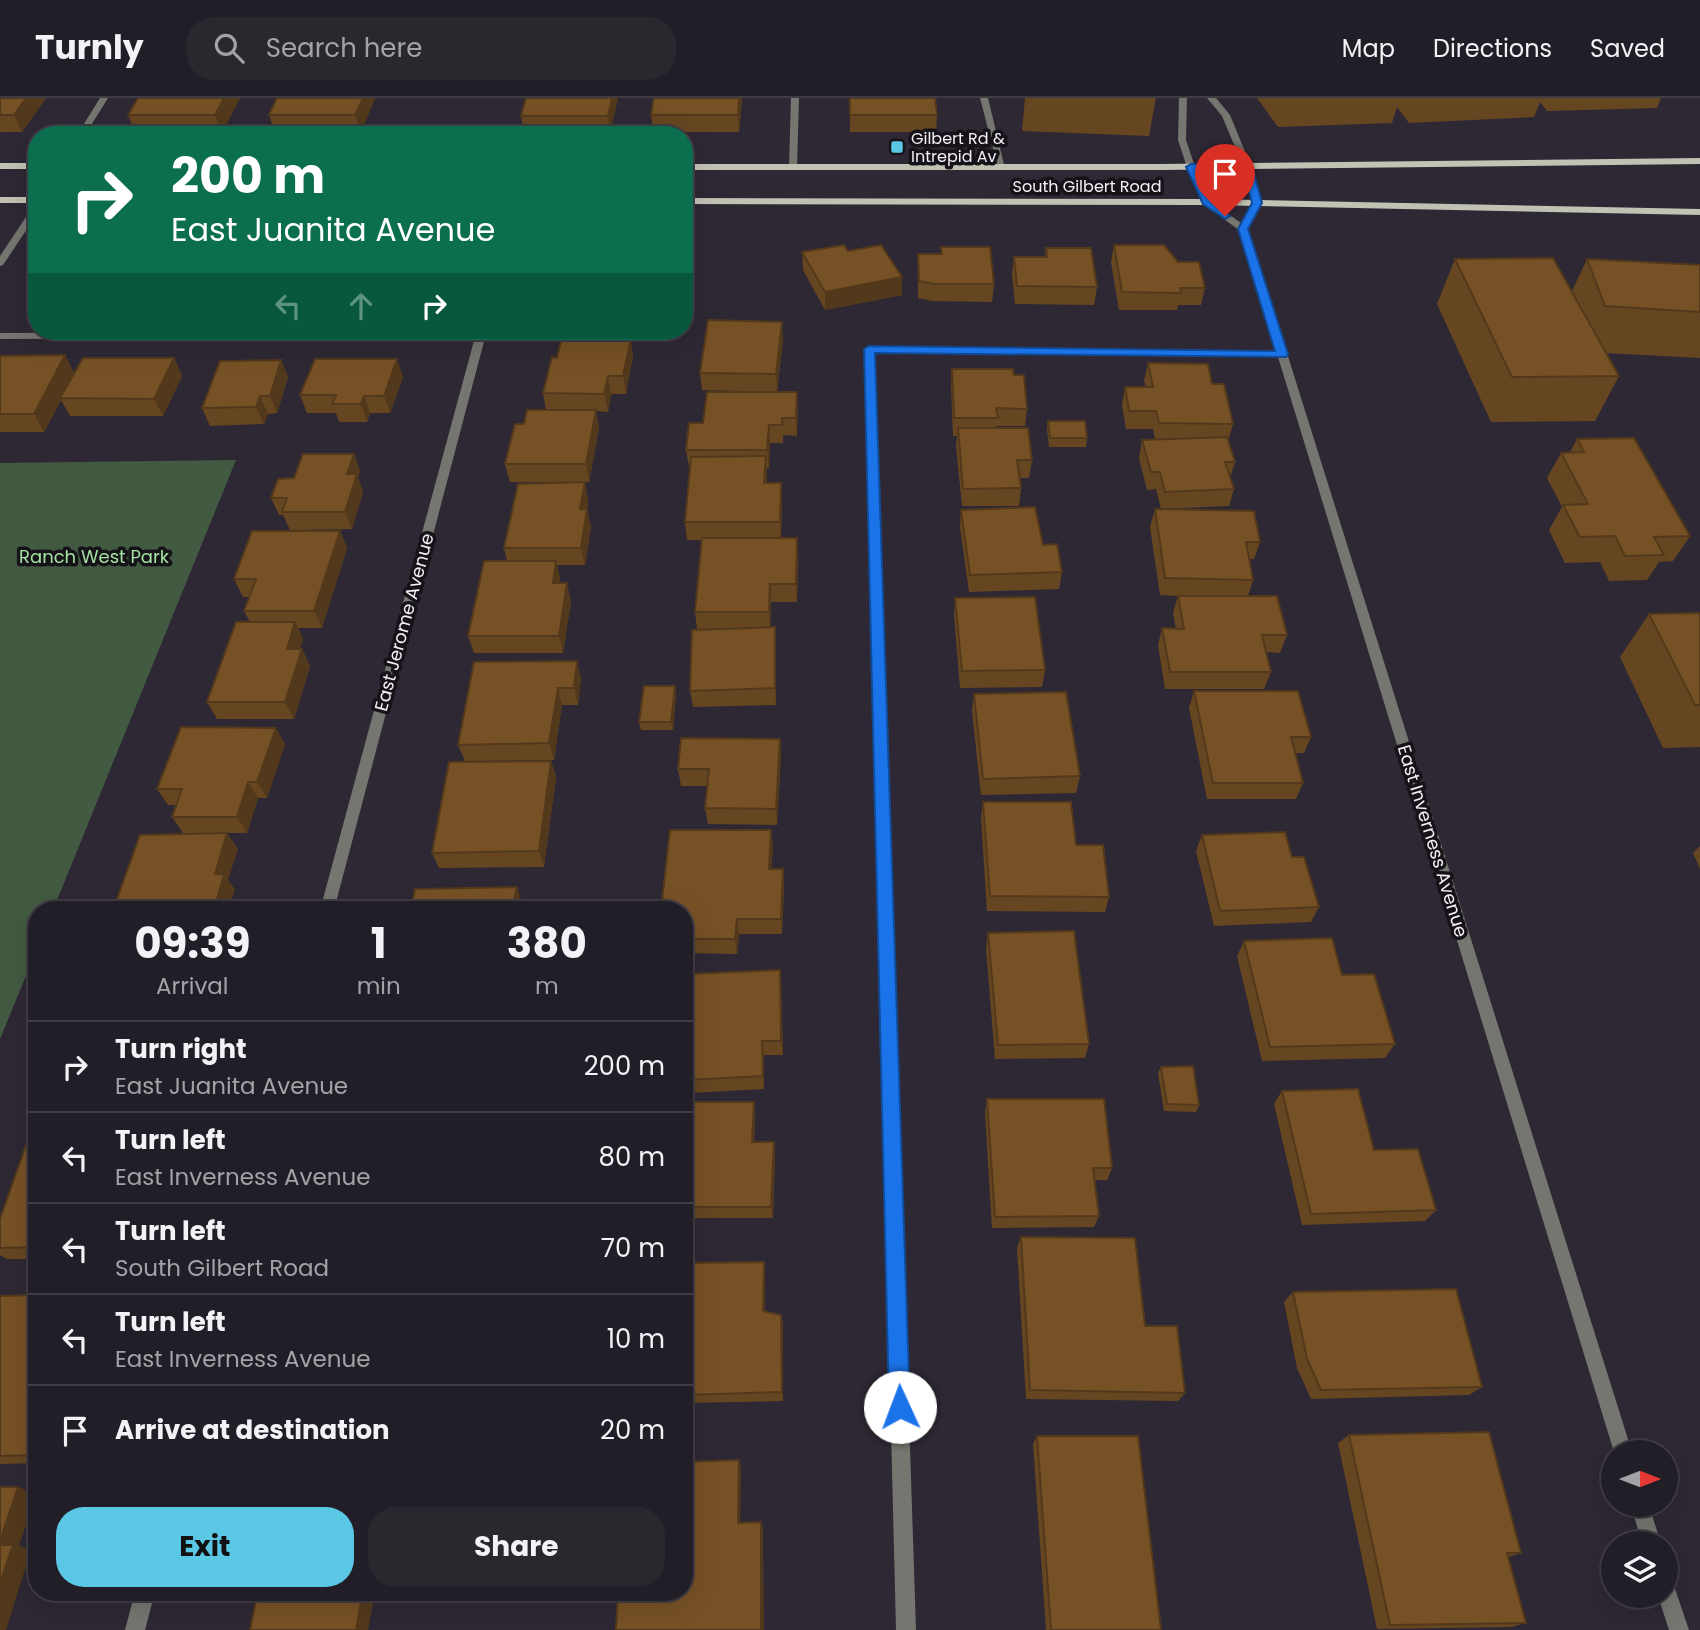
<!DOCTYPE html>
<style>
body{margin:0;font-family:Poppins,sans-serif;background:#2a272f;color:#f1f3f6;height:100vh;display:flex;flex-direction:column;font-size:26px;white-space:nowrap}
*{box-sizing:border-box;margin:0}
p{font-size:23px;color:#a2a2a7}
.icon{flex:none;width:38px;height:38px;fill:none;stroke:currentColor;stroke-width:2;stroke-linecap:round;stroke-linejoin:round}
.map{position:relative;flex:1;overflow:hidden}
.sheet{position:absolute;left:28px;top:803px;width:665px;height:700px;display:flex;flex-direction:column;background:#221e27;border-radius:28px;box-shadow:0 7px 28px #0002,0 0 0 2px #3f3c44}
.sheet>*{flex:none}
.top-card{position:absolute;left:28px;top:28px;width:665px;height:214px;border-radius:28px;box-shadow:0 7px 28px #0002,0 0 0 2px #3f3c44;background:#0b6e4f;color:#fff;overflow:hidden}
.needle{width:46px;rotate:90deg}
.fabs{position:absolute;left:1601px;top:1342px;display:grid;gap:14px}
.fabs a{display:grid;place-items:center;width:77px;height:77px;border-radius:50%;background:#221e27;box-shadow:0 7px 28px #0002,0 0 0 2px #3f3c44;font-size:35px}
.pin{position:absolute;display:grid;place-items:center;width:60px;height:60px;color:#fff;margin:-72px -30px;border-radius:50% 50% 50% 0;rotate:-45deg;box-shadow:0 0 7px #0007}
.pin .icon{rotate:45deg}
.me{position:absolute;width:77px;margin:-38px;rotate:358deg;stroke-linejoin:round;filter:drop-shadow(0 0 5px #0008)}
.turn{display:flex;align-items:center;gap:24px;height:147px;padding:0 28px;font-size:32px}
.turn .icon{width:91px;height:91px;stroke-width:2.5}
.turn b{display:block;font-size:49px;line-height:60px}
.lanes{display:flex;align-items:center;height:66px;padding:0 28px;background:#0003;justify-content:center;gap:35px;direction:ltr}
.lanes .off{opacity:.35}
.eta{display:flex;justify-content:space-evenly;align-items:center;height:119px;text-align:center}
.eta b{font-size:42px;font-weight:700;line-height:49px}
.primary-button{display:flex;gap:14px;margin-top:auto;padding:14px 28px}
.primary-button a{flex:1;height:80px;border-radius:28px;background:#5ac8e5;color:#111;font-size:28px;font-weight:700;line-height:80px;text-align:center}
.primary-button a+a{background:#2a272f;color:#f1f3f6}
ul{padding:0;list-style:none}
li{display:flex;align-items:center;gap:21px;height:91px;padding:0 28px;border-top:2px solid #3f3c44}
li div{flex:1}
li b{display:block;font-size:26px}
li em{font-style:normal}
header{display:flex;align-items:center;gap:42px;box-sizing:border-box;height:98px;padding:0 35px;background:#221e27;border-bottom:2px solid #3f3c44}
header strong{font-size:33px}
nav{display:flex;gap:38px;margin-inline-start:auto;font-size:24px}
.search{width:490px;height:63px;background:#2a272f;display:flex;align-items:center;gap:18px;box-sizing:border-box;padding:0 24px;border-radius:28px;color:#a2a2a7;font-size:26px}
.map>svg:first-child{display:block}
.green{fill:#435a42}
.lines{fill:none;stroke-linecap:round;stroke-linejoin:round}
.service{fill:#75766f;fill-rule:evenodd}
.minor{fill:#75766f;fill-rule:evenodd}
.primary{fill:#c0c2b4;fill-rule:evenodd}
.wall{fill:#664621}
.shaded-wall{fill:#53391b}
.building{fill:#775126;stroke:#53391b;stroke-width:2}
.route{fill:#1a73e8;stroke:#114b97;stroke-width:2}
.poi-dot{fill:#5ac8e5;stroke:#151218;stroke-width:2.5}
.labels{text-anchor:middle;dominant-baseline:central;stroke-width:7;stroke-linejoin:round;paint-order:stroke}
.far-poi-label{font-size:16px;fill:#f3eef7;stroke:#151218;text-anchor:start}
.far-street-label{font-size:16px;fill:#f3eef7;stroke:#151218}
.park-label{font-size:18px;fill:#a4e2a2;stroke:#151218}
.street-label{font-size:18px;fill:#f3eef7;stroke:#151218}
</style>
<header>
<strong>Turnly</strong>
<div class="search"><svg class="icon" aria-label="search" viewBox="0 0 24 24"><circle cx="10" cy="10" r="6"/><path d="M15 15l6 6"/></svg>Search here</div>
<nav><a>Map</a><a>Directions</a><a>Saved</a></nav>
</header>
<div class="map">
<svg width="1700" height="1532" viewBox="0 0 1700 1532">
<rect width="100%" height="100%" fill="#2e2834"/>
<!-- green -->
<path class="green" d="M236 362 53 812H37V851L0 941V365Z"/>
<g class="lines">
<!-- service -->
<g class="service">
<path d="M980 0H988L1005 71 998 69Z"/>
<path d="M1179 0H1187L1186 42 1195 69 1191 72 1187 69 1178 42Z"/>
<path d="M1207 0H1216L1230 17 1251 68 1250 70 1243 68 1222 18Z"/>
</g>
<!-- minor -->
<g class="minor">
<path d="M100 0H108L85 37H77Z"/>
<path d="M791 0H799L797 69 793 72 789 69Z"/>
<path d="M1247 65 1251 68 1262 105 1248 131 1632 1354H1614L1278 259 874 254 916 1532H896L864 251 869 248 1276 253 1239 132 1203 106 1187 69 1194 67 1210 103 1241 125 1252 105 1243 68Z"/>
<path d="M37 106V116L3 167 0 168V158L34 107Z"/>
<path d="M481 233 486 236 334 812H320L475 239 0 241V235Z"/>
<path d="M1631 1407H1649L1661 1446H1642Z"/>
<path d="M1666 1482 1673 1485 1689 1532H1669L1658 1498H1666Z"/>
<path d="M135 1494H155L145 1532H125Z"/>
</g>
<!-- primary -->
<g class="primary">
<path d="M1700 60V66L1160 72H684V66H1160Z"/>
<rect x="0" y="65" width="37" height="6"/>
<rect x="0" y="99" width="37" height="6"/>
<path d="M684 100 1206 101 1700 111V117L1206 107 684 106Z"/>
</g>
</g>
<!-- wall -->
<g class="wall">
<path d="M0 0H46L22 34H0Z"/>
<path d="M138 0H240L222 34H135L128 17Z"/>
<path d="M277 0H375L361 34H275L269 17Z"/>
<path d="M618 0 610 35H524L521 18Z"/>
<path d="M742 0 739 34H653L651 17Z"/>
<path d="M850 0 937 17 936 34H850Z"/>
<path d="M1025 0H1156L1149 38 1022 33Z"/>
<path d="M1257 0H1661L1657 10 1547 13 1540 4 1534 19 1409 25 1397 9 1392 25 1278 29Z"/>
<path d="M1114 147 1178 164 1205 190 1201 207H1178L1177 212H1119L1111 164Z"/>
<path d="M941 149 994 186 992 204 932 203 918 200V156H941Z"/>
<path d="M1046 150 1097 189 1094 207 1015 206 1012 176 1014 159H1045Z"/>
<path d="M848 153 902 179V197L825 212 803 172 802 154Z"/>
<path d="M1455 161 1572 193 1587 161 1700 167V260L1606 255 1619 278 1595 323 1491 324 1437 206Z"/>
<path d="M567 233H597L584 239 633 257 626 296H611L608 314 596 313 599 330 589 384H510L505 366 524 326 546 312 543 295 557 260 575 239Z"/>
<path d="M783 242 777 294 702 292 700 275Z"/>
<path d="M65 257 74 275 174 260 182 278 163 318H70L61 302 44 334H0V258Z"/>
<path d="M281 262 288 279 277 315 268 316 264 326 210 328 202 310Z"/>
<path d="M1148 265 1233 326 1228 343 1235 364 1230 380 1234 391 1229 408 1161 411 1156 391 1147 392 1139 360 1142 342H1155L1153 331H1126L1122 307 1125 289H1146L1144 283Z"/>
<path d="M952 271 1014 277 1027 311 1025 328H997V330L1032 362 1029 380H1020L1021 390 1019 408H962L956 348 957 338H953L951 288Z"/>
<path d="M403 279 390 315H370L367 324H339L336 315H307L300 297Z"/>
<path d="M797 294V338L783 337V345H770L769 370H767L766 385 782 403 781 440H797L798 458 797 504H771L770 530 776 547V607L693 609 690 593 726 531H697L695 514 702 442H687L685 424 690 369H689L686 352 703 325Z"/>
<path d="M1048 323 1087 340 1086 349H1049L1047 332Z"/>
<path d="M1577 341 1690 438 1673 463 1659 464 1647 482 1609 483 1600 464 1565 465 1549 432 1562 409 1547 380 1561 355 1570 354Z"/>
<path d="M354 356 360 373 358 380 363 394 352 431 290 432 283 417H279L271 400 294 380Z"/>
<path d="M588 402 587 411 591 429 585 467H557L560 480 559 485 571 503 563 555H474L468 538 507 463 504 450Z"/>
<path d="M1155 411 1260 444 1254 461H1249L1253 482 1248 498 1287 537 1280 555 1266 554 1271 574 1264 591H1165L1158 547 1162 530 1176 531 1173 515 1178 498 1160 497 1150 429Z"/>
<path d="M961 412 1043 447 1062 474 1059 491 969 494 960 429Z"/>
<path d="M340 433 347 450 322 530H298L303 541 300 551H302L310 568 294 621H217L207 604 250 524 244 513 250 499H243L234 481Z"/>
<path d="M955 500 1045 572 1042 589 960 590 954 517Z"/>
<path d="M1700 515V649L1663 650 1620 559 1649 516Z"/>
<path d="M474 564 581 580 578 607H562L554 662 465 663 458 647Z"/>
<path d="M1194 593 1311 639 1304 655H1295L1303 685 1296 701H1207L1189 610Z"/>
<path d="M676 596 673 632H641L639 624Z"/>
<path d="M974 596 1080 678 1076 695 981 697 972 613Z"/>
<path d="M780 641 781 657 777 727 708 726 705 710 708 688H681L678 671Z"/>
<path d="M285 646 267 700H258L247 735H183L172 719 176 707H168L157 691Z"/>
<path d="M551 663 556 679 544 769 439 770 432 755Z"/>
<path d="M983 704 1076 747 1109 799 1105 814 987 813 981 720Z"/>
<path d="M1202 737 1292 759 1319 809 1311 824 1214 828 1196 753Z"/>
<path d="M773 748 771 771H783L784 786 782 836H739L737 856 684 855V812Z"/>
<path d="M1700 748V771L1693 755Z"/>
<path d="M988 835 1089 946 1085 960 995 961 986 850Z"/>
<path d="M1244 843 1342 877 1395 946 1385 960 1262 963 1237 858Z"/>
<path d="M781 887 783 957H764V991L689 995 686 982Z"/>
<path d="M1161 969 1199 1007 1196 1014 1164 1013 1158 975Z"/>
<path d="M1282 993 1374 1052 1436 1112 1425 1123 1302 1127 1274 1006Z"/>
<path d="M987 1001 1112 1070 1107 1082H1095L1099 1118 1094 1129 992 1130 985 1014Z"/>
<path d="M684 1004 755 1017 754 1044H774L775 1057 773 1120H684Z"/>
<path d="M37 1016V1161H7L0 1157V1121Z"/>
<path d="M1021 1139 1145 1228 1185 1295 1178 1303 1026 1301 1017 1150Z"/>
<path d="M684 1165 765 1175V1214L781 1217 783 1227V1303L684 1305Z"/>
<path d="M1293 1194 1482 1289 1469 1297 1311 1301 1297 1270 1284 1204Z"/>
<path d="M37 1197V1365L0 1366V1198Z"/>
<path d="M1349 1337 1521 1455 1508 1459 1526 1525 1511 1529 1377 1531 1338 1345Z"/>
<path d="M1037 1338 1161 1532H1046L1033 1346Z"/>
</g>
<!-- shaded-wall -->
<g class="shaded-wall">
<path d="M26 0H46L22 34 14 17Z"/>
<path d="M224 0H240L222 34 215 17Z"/>
<path d="M363 0H375L361 34 355 17Z"/>
<path d="M612 0H618L610 35 608 18Z"/>
<path d="M739 0H742L739 34 738 17Z"/>
<path d="M902 179V197L825 212V194Z"/>
<path d="M782 224 783 242 777 294 776 276Z"/>
<path d="M577 233H597L579 242Z"/>
<path d="M631 240 633 257 626 296 623 278Z"/>
<path d="M65 257 74 275 60 300 61 302 44 334 34 316Z"/>
<path d="M174 260 182 278 163 318 154 301Z"/>
<path d="M397 261 403 279 390 315 384 298Z"/>
<path d="M281 262 288 279 277 315 270 298Z"/>
<path d="M608 278 611 296 608 314 604 296Z"/>
<path d="M797 294 798 312 797 338 796 320Z"/>
<path d="M260 298 268 316 264 326 256 309Z"/>
<path d="M364 298 370 315 367 324 361 306Z"/>
<path d="M596 312 599 330 589 384 586 366Z"/>
<path d="M769 327 770 345 769 370 767 352Z"/>
<path d="M354 356 360 373 358 380 363 394 352 431 345 414 347 376Z"/>
<path d="M766 358 767 376 766 403 764 385Z"/>
<path d="M585 384 588 402 584 429 580 411Z"/>
<path d="M781 385 782 403 781 442 780 424Z"/>
<path d="M587 411 591 429 585 467 581 450Z"/>
<path d="M340 433 347 450 322 530 314 513Z"/>
<path d="M797 440 798 458 797 504 796 486Z"/>
<path d="M556 463 560 480 557 503 553 485Z"/>
<path d="M567 485 571 503 563 555 559 538Z"/>
<path d="M770 486 771 504 770 531 769 514Z"/>
<path d="M295 524 303 541 295 568 287 551Z"/>
<path d="M775 529 776 547V607L775 590Z"/>
<path d="M302 551 310 568 294 621 285 604Z"/>
<path d="M577 563 581 580 578 607 574 590Z"/>
<path d="M675 588 676 596 673 632 671 624Z"/>
<path d="M558 590 562 607 554 662 549 645Z"/>
<path d="M276 630 285 646 267 700 257 684Z"/>
<path d="M780 641 781 657 777 727 776 711Z"/>
<path d="M551 663 556 679 544 769 539 753Z"/>
<path d="M248 684 258 700 247 735 237 719Z"/>
<path d="M771 732 773 748 770 786 769 771Z"/>
<path d="M227 735 238 751 228 782 235 791 229 812H214L215 776Z"/>
<path d="M783 771 784 786 782 836 781 821Z"/>
<path d="M517 789 522 804 521 812H512Z"/>
<path d="M737 821 739 836 737 856 735 841Z"/>
<path d="M780 872 781 887 783 957 781 943Z"/>
<path d="M762 943 764 957V991L763 978Z"/>
<path d="M754 1004 755 1017 754 1057 752 1044Z"/>
<path d="M774 1044 775 1057 773 1120 771 1109Z"/>
<path d="M764 1164 765 1175V1223L763 1213Z"/>
<path d="M781 1217 783 1227V1303L782 1294Z"/>
<path d="M739 1362 741 1370 740 1431 738 1425Z"/>
<path d="M18 1389 36 1396 19 1448 31 1452 6 1532H0V1443Z"/>
<path d="M761 1424 763 1430 764 1532H761Z"/>
<path d="M363 1494H375L368 1532H356Z"/>
</g>
<!-- building -->
<g class="building">
<path d="M0 0H26L14 17H0Z"/>
<path d="M138 0H224L215 17H128Z"/>
<path d="M277 0H363L355 17H269Z"/>
<path d="M526 0H612L608 18H521Z"/>
<path d="M654 0H739L738 17H651Z"/>
<path d="M850 0H935L937 17H850Z"/>
<path d="M844 147 848 153 881 147 902 179 825 194 802 154Z"/>
<path d="M1114 147H1164L1178 164H1199L1205 190H1180L1181 195 1122 194Z"/>
<path d="M941 149H990L994 186H933L919 183 918 156H942Z"/>
<path d="M1046 150H1091L1097 189 1017 188 1014 159H1047Z"/>
<path d="M1553 160 1619 278 1512 279 1455 161Z"/>
<path d="M1587 161 1700 167V214L1605 208Z"/>
<path d="M708 222 782 224 776 276 700 275Z"/>
<path d="M562 239 631 240 623 278H608L604 296 543 295 552 259 557 260Z"/>
<path d="M65 257 34 316H0V258Z"/>
<path d="M83 260H174L154 301 60 300Z"/>
<path d="M315 261H397L384 298H364L361 306H332L336 297H300Z"/>
<path d="M281 262 270 298H260L256 309 202 310 220 263Z"/>
<path d="M1148 265 1208 266 1212 286H1224L1233 326 1159 325 1156 313H1129L1125 289H1153Z"/>
<path d="M952 271H1013L1014 277H1024L1027 311 996 310 998 320H954Z"/>
<path d="M707 294H797L796 320H782V327H769L767 352H686L689 325H703Z"/>
<path d="M527 312H596L586 366H505L515 326H524Z"/>
<path d="M1048 323H1085L1087 340H1050Z"/>
<path d="M958 330H1028L1032 362H1017L1021 390 963 391Z"/>
<path d="M1227 339 1235 364H1225L1234 391 1165 394 1160 374H1151L1142 342Z"/>
<path d="M1634 340 1690 438 1654 439 1664 457 1625 458 1615 438 1580 439 1563 407 1588 406 1561 355 1584 354 1577 341Z"/>
<path d="M303 356H354L347 376H357L345 414H282L287 400H271L278 381 294 380Z"/>
<path d="M766 358 764 385H781L780 424H685L691 359Z"/>
<path d="M585 384 580 411H587L581 450H504L518 386Z"/>
<path d="M1035 409 1043 447 1057 446 1062 474 970 477 961 412Z"/>
<path d="M1155 411 1254 413 1260 444H1246L1253 482 1165 480Z"/>
<path d="M252 433H340L314 513H244L256 481H234Z"/>
<path d="M702 440H797L796 486H770L769 514H695Z"/>
<path d="M484 463H556L553 485H567L559 538H468Z"/>
<path d="M1178 498H1277L1287 537H1262L1271 574H1170L1162 530 1184 531Z"/>
<path d="M1035 499 1045 572 962 573 955 500Z"/>
<path d="M1700 515V607H1695L1649 516Z"/>
<path d="M236 524H295L287 551H302L285 604H207Z"/>
<path d="M775 529V590L690 593 692 532Z"/>
<path d="M577 563 574 590H558L549 645 458 647 474 564Z"/>
<path d="M644 588H675L671 624H639Z"/>
<path d="M1194 593H1298L1311 639H1291L1303 685H1213Z"/>
<path d="M1066 594 1080 678 983 681 974 596Z"/>
<path d="M181 629 276 630 257 684H248L237 719H172L182 691H157Z"/>
<path d="M681 640 780 641 776 711 705 710 709 671H678Z"/>
<path d="M551 663 539 753 432 755 449 664Z"/>
<path d="M983 704H1071L1076 747H1103L1109 799 990 798Z"/>
<path d="M670 732H771L769 771H783L781 821H737L735 841H684V812H661Z"/>
<path d="M1285 734 1292 759H1304L1319 809 1220 813 1202 737Z"/>
<path d="M227 735 215 776H224L214 812H113L140 737Z"/>
<path d="M517 789 512 812H411L415 791Z"/>
<path d="M1074 833 1089 946 998 947 988 835Z"/>
<path d="M1332 840 1342 877 1374 876 1395 946 1270 949 1244 843Z"/>
<path d="M780 872 781 943H762L763 978 686 982 688 876Z"/>
<path d="M1193 968 1199 1007 1167 1006 1161 969Z"/>
<path d="M1358 991 1374 1052 1418 1051 1436 1112 1311 1116 1282 993Z"/>
<path d="M987 1001H1104L1112 1070H1093L1099 1118 995 1119Z"/>
<path d="M684 1004H754L752 1044H774L771 1109H684Z"/>
<path d="M37 1016V1149L0 1150V1121Z"/>
<path d="M1021 1139 1135 1140 1145 1228H1177L1185 1295 1030 1292Z"/>
<path d="M764 1164 763 1213 781 1217 782 1294 684 1297V1165Z"/>
<path d="M1456 1191 1482 1289 1321 1292 1307 1261 1293 1194Z"/>
<path d="M37 1197V1357L0 1358V1198Z"/>
<path d="M1489 1334 1521 1455H1507L1526 1525 1390 1527 1349 1337Z"/>
<path d="M1037 1338H1138L1161 1532H1051Z"/>
<path d="M739 1362 738 1425 761 1424V1532H616L618 1494H684V1364Z"/>
<path d="M0 1389H18L0 1443Z"/>
<path d="M0 1447H13L0 1485Z"/>
<path d="M258 1494H363L356 1532H250Z"/>
</g>
<!-- route -->
<path class="route" d="M1247 65 1252 68 1262 105 1248 131 1288 256 1286 259 875 255 910 1309 907 1317 900 1320 892 1317 889 1309 864 251 869 248 1275 253 1238 131 1252 105 1243 71 1198 72 1211 102 1230 118 1225 121 1203 106 1186 69 1191 66Z"/>
<!-- markers -->
<rect class="poi-dot" x="890" y="42" width="14" height="14" rx="3.5"/>
<g class="labels">
<!-- far-poi labels -->
<g class="far-poi-label">
<text x="911" y="40">Gilbert Rd &amp;<tspan x="911" dy="18">Intrepid Av</tspan></text>
</g>
<!-- far-street labels -->
<g class="far-street-label">
<text x="1087" y="88">South Gilbert Road</text>
</g>
<!-- park labels -->
<g class="park-label">
<text x="94" y="458">Ranch West Park</text>
</g>
<!-- street labels -->
<g class="street-label">
<text transform="translate(404 524) rotate(-75)">East Jerome Avenue</text>
<text transform="translate(1433 743) rotate(73)">East Inverness Avenue</text>
</g>
</g>
</svg>
<div class="fabs">
<a><svg class="needle" viewBox="-14 -14 28 28"><path d="M0-13l5 13h-10z" fill="#e53935"/><path d="M0 13l5-13h-10z" fill="#a2a2a7"/></svg></a>
<a><svg class="icon" aria-label="layers" viewBox="0 0 24 24"><path d="M12 4l9 5-9 5-9-5zM3 14l9 5 9-5"/></svg></a>
</div>
<div class="pin" style="left:1225px;top:118px;background:#d93025"><svg class="icon" aria-label="arrive" viewBox="0 0 24 24"><path d="M6 21V4h12l-3 4 3 4H6"/></svg></div>
<svg class="me" style="left:900px;top:1309px" viewBox="-20 -20 40 40"><circle r="19" fill="#fff"/><path d="M0-13L10 11 0 6-10 11z" fill="#1a73e8"/></svg>
<div class="top-card">
<div class="turn"><svg class="icon" aria-label="right" viewBox="0 0 24 24"><path d="M7 20v-9h11M14 6l5 5-5 5"/></svg><div><b>200 m</b>East Juanita Avenue</div></div>
<div class="lanes"><svg class="icon off" aria-label="left" viewBox="0 0 24 24"><path d="M17 20v-9H6M10 6l-5 5 5 5"/></svg><svg class="icon off" aria-label="ahead" viewBox="0 0 24 24"><path d="M12 20V5M6 11l6-6 6 6"/></svg><svg class="icon" aria-label="right" viewBox="0 0 24 24"><path d="M7 20v-9h11M14 6l5 5-5 5"/></svg></div>
</div>
<section class="sheet">
<div class="eta">
<div><b>09:39</b><p>Arrival</p></div>
<div><b>1</b><p>min</p></div>
<div><b>380</b><p>m</p></div>
</div>
<ul>
<li><svg class="icon" aria-label="right" viewBox="0 0 24 24"><path d="M7 20v-9h11M14 6l5 5-5 5"/></svg><div><b>Turn right</b><p>East Juanita Avenue</p></div><em>200 m</em></li>
<li><svg class="icon" aria-label="left" viewBox="0 0 24 24"><path d="M17 20v-9H6M10 6l-5 5 5 5"/></svg><div><b>Turn left</b><p>East Inverness Avenue</p></div><em>80 m</em></li>
<li><svg class="icon" aria-label="left" viewBox="0 0 24 24"><path d="M17 20v-9H6M10 6l-5 5 5 5"/></svg><div><b>Turn left</b><p>South Gilbert Road</p></div><em>70 m</em></li>
<li><svg class="icon" aria-label="left" viewBox="0 0 24 24"><path d="M17 20v-9H6M10 6l-5 5 5 5"/></svg><div><b>Turn left</b><p>East Inverness Avenue</p></div><em>10 m</em></li>
<li><svg class="icon" aria-label="arrive" viewBox="0 0 24 24"><path d="M6 21V4h12l-3 4 3 4H6"/></svg><div><b>Arrive at destination</b></div><em>20 m</em></li>
</ul>
<div class="primary-button"><a>Exit</a><a>Share</a></div>
</section>
</div>
